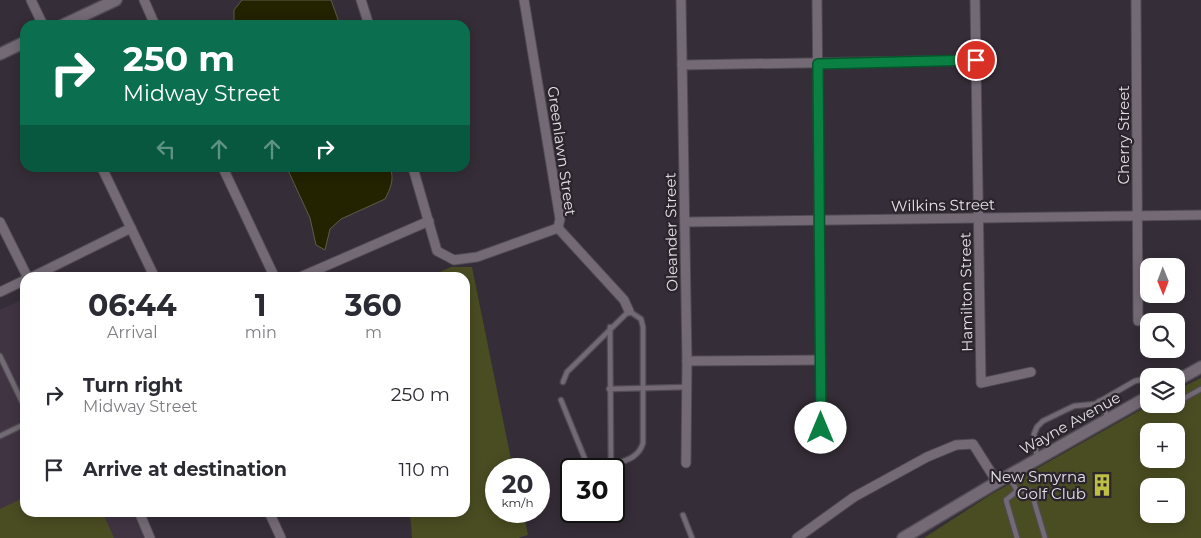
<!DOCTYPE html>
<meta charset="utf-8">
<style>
body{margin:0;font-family:Montserrat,sans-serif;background:#f2f2f3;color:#2b2b33;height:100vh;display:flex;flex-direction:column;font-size:19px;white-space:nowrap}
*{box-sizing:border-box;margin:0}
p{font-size:16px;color:#7c7c81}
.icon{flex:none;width:28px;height:28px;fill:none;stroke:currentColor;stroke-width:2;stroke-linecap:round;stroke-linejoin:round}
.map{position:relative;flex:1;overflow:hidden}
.side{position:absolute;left:20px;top:272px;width:450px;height:245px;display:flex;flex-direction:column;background:#fff;border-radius:15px;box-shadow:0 2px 12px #0003}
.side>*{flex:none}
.hud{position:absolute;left:20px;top:20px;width:450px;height:152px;border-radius:15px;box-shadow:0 2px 12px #0003;background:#0b6e4f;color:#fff;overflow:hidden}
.needle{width:32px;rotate:179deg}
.controls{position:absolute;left:1140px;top:258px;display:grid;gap:10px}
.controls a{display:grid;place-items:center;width:45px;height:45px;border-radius:10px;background:#fff;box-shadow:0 2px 12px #0003;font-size:25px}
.speed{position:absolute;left:485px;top:458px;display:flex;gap:10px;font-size:25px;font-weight:700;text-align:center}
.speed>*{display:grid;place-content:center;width:65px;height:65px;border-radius:50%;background:#fff;box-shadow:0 2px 12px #0003;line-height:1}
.speed small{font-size:12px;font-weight:400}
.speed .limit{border:2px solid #111;border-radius:8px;background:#fff;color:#111}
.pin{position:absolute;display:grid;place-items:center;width:42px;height:42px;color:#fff;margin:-21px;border:2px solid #fff;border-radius:50%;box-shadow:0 1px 5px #0007}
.me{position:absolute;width:55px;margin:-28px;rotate:0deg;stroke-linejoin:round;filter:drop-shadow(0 0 4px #0008)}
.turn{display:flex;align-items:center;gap:18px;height:105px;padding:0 20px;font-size:22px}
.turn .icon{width:65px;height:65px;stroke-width:2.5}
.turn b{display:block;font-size:35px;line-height:42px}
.lanes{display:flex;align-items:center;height:48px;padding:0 20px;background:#0003;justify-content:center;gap:25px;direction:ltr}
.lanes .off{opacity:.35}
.eta{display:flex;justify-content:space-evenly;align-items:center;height:85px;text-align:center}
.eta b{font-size:30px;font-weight:700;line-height:35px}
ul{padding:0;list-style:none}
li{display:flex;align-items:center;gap:15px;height:75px;padding:0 20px}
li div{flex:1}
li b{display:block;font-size:19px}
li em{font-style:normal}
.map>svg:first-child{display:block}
.built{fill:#403443}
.green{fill:#4a4c22;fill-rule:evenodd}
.water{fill:#232300;stroke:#5d5c45}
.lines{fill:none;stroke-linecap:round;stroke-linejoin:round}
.lane-casing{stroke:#504b52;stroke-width:7}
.street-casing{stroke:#504b52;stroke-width:11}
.secondary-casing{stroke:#504b52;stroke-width:14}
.lane{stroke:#736a75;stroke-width:4.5}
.street{stroke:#736a75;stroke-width:9}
.secondary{stroke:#736a75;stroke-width:11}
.route-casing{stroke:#07532c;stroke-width:12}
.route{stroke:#0b8043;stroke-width:9}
.labels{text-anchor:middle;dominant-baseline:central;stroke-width:4.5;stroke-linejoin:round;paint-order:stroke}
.street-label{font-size:15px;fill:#e5e0e6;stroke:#2b242d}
.poi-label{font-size:15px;fill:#e5e0e6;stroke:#2b242d;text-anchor:end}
</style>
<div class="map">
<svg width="1201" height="538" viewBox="0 0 1201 538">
<rect width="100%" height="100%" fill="#352d37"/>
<!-- built -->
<path class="built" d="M25 298V512L132 513 145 538H0V310Z"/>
<!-- green -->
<g class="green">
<path d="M451 267H472L513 469H496V511H523L528 535 518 538H412L410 513 465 512V278L429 277Z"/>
<path d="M1201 378V538H924L990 495 1151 404H1176V390ZM1149 431H1176V459H1149ZM1149 486H1176V514H1149Z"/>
<path d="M25 497V512L103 513 114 538H0V509Z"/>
</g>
<!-- water -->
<g class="water">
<path d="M242 0H331L340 25H234V10Z"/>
<path d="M287 168H390C395 179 390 189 385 199L341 219 330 229 325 250 316 245 310 218Z"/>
</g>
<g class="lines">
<defs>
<g id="lane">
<path d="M610 327 611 465"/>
<path d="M0 356 25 408"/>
<path d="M563 382 567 372 629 311 641 319 643 327V443C638 461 619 461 604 469"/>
<path d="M609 389 687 387"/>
<path d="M561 400 589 469"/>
<path d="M1099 401 1108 417"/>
<path d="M1176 403 1201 389"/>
<path d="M1155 404 1158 409 1164 410 1175 404"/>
<path d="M0 436 25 424"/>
<path d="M1037 458 1034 434 1037 427 1043 421 1074 406 1095 404 1135 381 1149 378"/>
<path d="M1009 476 1017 491"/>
<path d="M683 515 692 538"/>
<path d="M1017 538 1006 500 1017 491H1031L1045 538"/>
</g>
<g id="street">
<path d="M31 0 43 25"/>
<path d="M144 0 155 25"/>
<path d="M361 0 369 25"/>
<path d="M524 0 560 219 558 228"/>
<path d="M681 0 687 361 686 463"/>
<path d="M817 0 821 428"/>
<path d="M975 0 981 383 1031 372"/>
<path d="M1136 0 1138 321"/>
<path d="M682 65 976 60"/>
<path d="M102 168 155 278"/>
<path d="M223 168 275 278"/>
<path d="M413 168 437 251 454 260 477 257 558 228"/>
<path d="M0 222 28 278"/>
<path d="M685 222 1201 215"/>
<path d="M558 228 624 300 629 311"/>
<path d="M30 278 131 228"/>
<path d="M298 278 429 221"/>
<path d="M0 292 25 280"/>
<path d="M687 361 821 360"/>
<path d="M139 512 150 538"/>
<path d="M269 512 281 538"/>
<path d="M797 538 854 497 927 457 956 445 973 444 997 482"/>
</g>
<g id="secondary">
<path d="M63 25 116 0"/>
<path d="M0 54 25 42"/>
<path d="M1176 381 1201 367"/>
<path d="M903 538 997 482 1149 396"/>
</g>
</defs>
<!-- lane casing -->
<use href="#lane" class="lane-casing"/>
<!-- street casing -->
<use href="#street" class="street-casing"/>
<!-- secondary casing -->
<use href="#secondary" class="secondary-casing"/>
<!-- lane -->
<use href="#lane" class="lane"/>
<!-- street -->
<use href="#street" class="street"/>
<!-- secondary -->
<use href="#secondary" class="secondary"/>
</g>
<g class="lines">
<defs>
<path id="route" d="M821 428 818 64 976 60"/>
</defs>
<!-- route casing -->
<use href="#route" class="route-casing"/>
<!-- route -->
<use href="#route" class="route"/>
</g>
<!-- icons -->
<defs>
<symbol id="building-bare" viewBox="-9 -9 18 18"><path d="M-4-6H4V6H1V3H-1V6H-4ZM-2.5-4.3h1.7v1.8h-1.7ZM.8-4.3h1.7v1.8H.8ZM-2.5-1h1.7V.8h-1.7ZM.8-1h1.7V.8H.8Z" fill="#bcbf43" stroke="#2b242d" stroke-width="2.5" paint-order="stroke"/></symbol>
</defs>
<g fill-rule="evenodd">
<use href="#building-bare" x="1086" y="469" width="32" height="32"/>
</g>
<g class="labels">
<!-- street labels -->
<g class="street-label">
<text transform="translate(1123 135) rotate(-90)">Cherry Street</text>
<text transform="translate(562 151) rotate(82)">Greenlawn Street</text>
<text transform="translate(943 205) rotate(-1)">Wilkins Street</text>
<text transform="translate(671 232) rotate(-91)">Oleander Street</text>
<text transform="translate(966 292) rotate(-91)">Hamilton Street</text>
<text transform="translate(1070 423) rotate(-29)">Wayne Avenue</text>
</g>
<!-- poi labels -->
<g class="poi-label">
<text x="1086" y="476">New Smyrna<tspan x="1086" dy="17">Golf Club</tspan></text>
</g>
</g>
</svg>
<div class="controls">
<a><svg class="needle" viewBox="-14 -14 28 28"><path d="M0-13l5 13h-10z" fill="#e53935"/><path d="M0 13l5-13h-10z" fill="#7c7c81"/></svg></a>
<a><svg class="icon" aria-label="search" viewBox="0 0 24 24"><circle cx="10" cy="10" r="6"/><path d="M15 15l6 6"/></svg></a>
<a><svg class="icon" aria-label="layers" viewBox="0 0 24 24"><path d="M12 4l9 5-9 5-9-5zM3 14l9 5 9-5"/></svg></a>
<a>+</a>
<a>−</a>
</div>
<div class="speed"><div>20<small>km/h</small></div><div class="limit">30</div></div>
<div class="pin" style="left:976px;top:60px;background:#d93025"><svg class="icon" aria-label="arrive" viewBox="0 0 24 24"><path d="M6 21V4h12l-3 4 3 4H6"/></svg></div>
<svg class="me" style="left:821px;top:428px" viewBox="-20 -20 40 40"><circle r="19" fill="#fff"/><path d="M0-13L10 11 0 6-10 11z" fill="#0b8043"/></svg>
<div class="hud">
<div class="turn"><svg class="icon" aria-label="right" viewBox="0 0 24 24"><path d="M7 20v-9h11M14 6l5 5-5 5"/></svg><div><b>250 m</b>Midway Street</div></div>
<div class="lanes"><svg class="icon off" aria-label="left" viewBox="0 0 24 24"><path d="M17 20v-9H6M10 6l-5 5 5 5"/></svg><svg class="icon off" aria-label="ahead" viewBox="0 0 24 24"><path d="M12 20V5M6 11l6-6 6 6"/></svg><svg class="icon off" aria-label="ahead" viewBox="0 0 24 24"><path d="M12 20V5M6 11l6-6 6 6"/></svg><svg class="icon" aria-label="right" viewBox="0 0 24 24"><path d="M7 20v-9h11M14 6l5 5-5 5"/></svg></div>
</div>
<section class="side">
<div class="eta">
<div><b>06:44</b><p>Arrival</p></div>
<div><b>1</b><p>min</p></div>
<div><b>360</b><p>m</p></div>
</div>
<ul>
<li><svg class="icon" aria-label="right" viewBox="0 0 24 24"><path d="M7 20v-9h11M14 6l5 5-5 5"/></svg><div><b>Turn right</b><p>Midway Street</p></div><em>250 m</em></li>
<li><svg class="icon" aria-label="arrive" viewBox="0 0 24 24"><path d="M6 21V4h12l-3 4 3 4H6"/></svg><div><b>Arrive at destination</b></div><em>110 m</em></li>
</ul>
</section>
</div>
